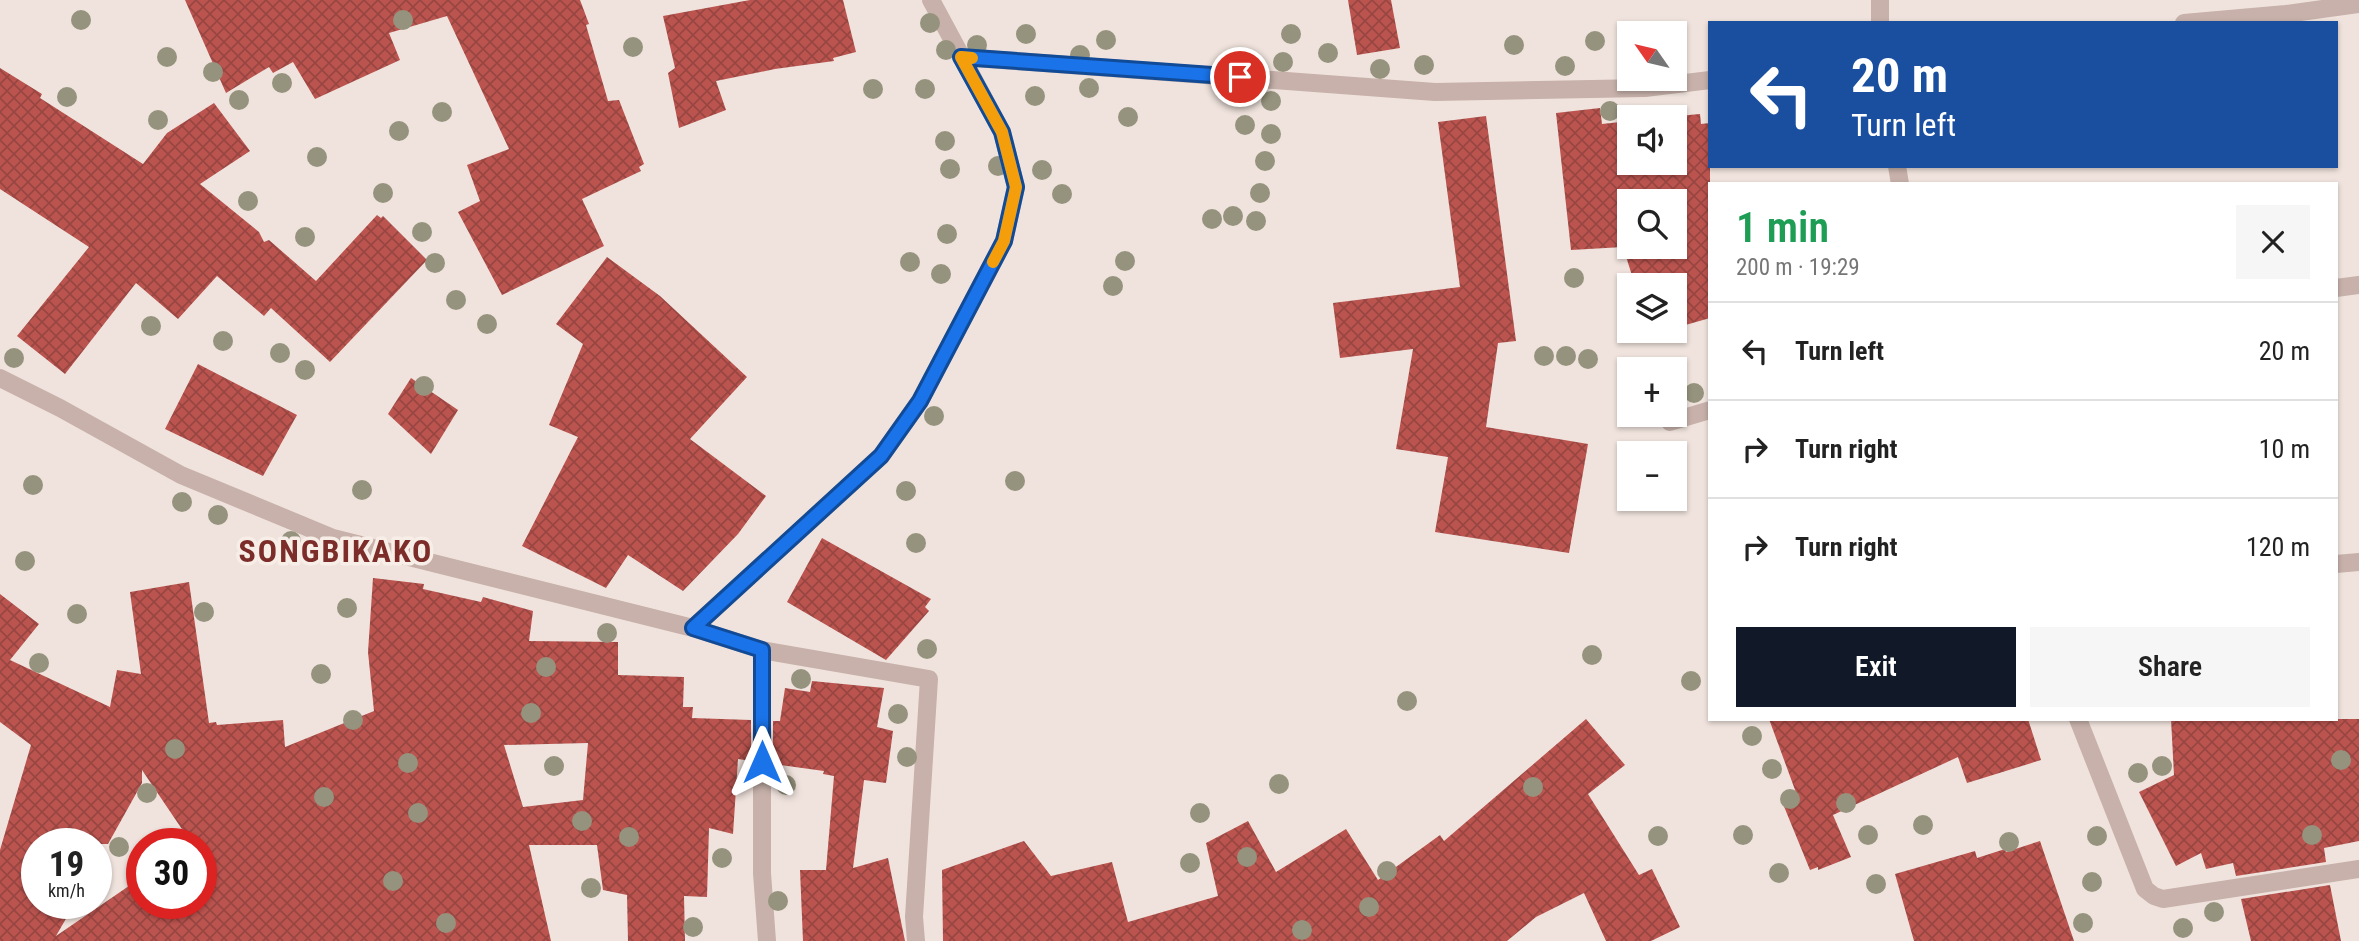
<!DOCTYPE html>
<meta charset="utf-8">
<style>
body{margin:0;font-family:"Roboto Condensed",sans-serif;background:#f6f6f6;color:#222;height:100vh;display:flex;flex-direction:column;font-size:26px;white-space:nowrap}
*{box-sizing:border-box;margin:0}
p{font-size:23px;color:#767676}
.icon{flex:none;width:38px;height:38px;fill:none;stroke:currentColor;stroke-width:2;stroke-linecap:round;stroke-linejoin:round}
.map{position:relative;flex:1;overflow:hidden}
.drawer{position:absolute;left:1708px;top:182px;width:630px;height:539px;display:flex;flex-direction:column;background:#fff;border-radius:0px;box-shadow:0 2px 5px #0004}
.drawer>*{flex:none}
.banner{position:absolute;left:1708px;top:21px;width:630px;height:147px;border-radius:0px;box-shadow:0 2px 5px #0004;background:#1a4fa0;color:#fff;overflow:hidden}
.needle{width:46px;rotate:304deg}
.controls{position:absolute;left:1617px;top:21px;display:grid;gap:14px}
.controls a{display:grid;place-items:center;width:70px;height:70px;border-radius:0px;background:#fff;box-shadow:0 2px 5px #0004;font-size:35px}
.speed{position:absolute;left:21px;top:828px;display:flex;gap:14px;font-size:35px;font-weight:700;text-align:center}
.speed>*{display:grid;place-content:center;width:91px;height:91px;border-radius:50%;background:#fff;box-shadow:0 2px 5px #0004;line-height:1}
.speed small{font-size:18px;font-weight:400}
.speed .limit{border:10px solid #d22;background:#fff;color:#111}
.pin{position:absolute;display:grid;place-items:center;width:60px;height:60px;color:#fff;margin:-30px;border:4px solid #fff;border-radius:50%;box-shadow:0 2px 7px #0007}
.me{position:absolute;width:77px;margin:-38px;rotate:0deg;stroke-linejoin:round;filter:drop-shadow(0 0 5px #0008)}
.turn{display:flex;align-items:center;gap:24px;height:147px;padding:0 28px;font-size:32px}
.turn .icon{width:91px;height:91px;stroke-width:2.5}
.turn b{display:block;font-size:49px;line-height:60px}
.round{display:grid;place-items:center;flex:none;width:74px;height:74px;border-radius:0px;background:#f6f6f6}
.head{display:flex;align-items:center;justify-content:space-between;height:119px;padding:0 28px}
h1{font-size:42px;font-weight:600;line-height:52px;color:#1e9e55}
.cta{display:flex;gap:14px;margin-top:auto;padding:14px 28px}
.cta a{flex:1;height:80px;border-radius:0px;background:#111827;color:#fff;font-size:28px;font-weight:600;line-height:80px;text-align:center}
.cta a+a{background:#f6f6f6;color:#222}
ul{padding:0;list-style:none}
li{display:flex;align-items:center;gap:21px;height:98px;padding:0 28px;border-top:2px solid #e0e0e0}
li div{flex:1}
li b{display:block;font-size:26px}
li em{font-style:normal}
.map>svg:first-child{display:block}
.building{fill:url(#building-cross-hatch);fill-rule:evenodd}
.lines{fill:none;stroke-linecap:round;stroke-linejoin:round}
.street{stroke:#c7b1aa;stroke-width:18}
.tree{fill:#95937d}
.route-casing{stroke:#114b97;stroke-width:18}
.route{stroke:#1a73e8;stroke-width:12}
.slow{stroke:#f59e0b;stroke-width:12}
.labels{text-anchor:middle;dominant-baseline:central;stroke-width:7;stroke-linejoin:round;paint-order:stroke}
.district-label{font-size:32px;font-weight:bold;letter-spacing:2px;fill:#7c2c29;stroke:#f8eee8}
</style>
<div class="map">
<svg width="2359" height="941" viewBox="0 0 2359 941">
<defs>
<pattern id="building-cross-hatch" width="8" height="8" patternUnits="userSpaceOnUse" patternTransform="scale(1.75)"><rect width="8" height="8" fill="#bb544f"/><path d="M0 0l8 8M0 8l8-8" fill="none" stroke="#994642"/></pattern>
</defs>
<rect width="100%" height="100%" fill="#f0e3dd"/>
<!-- building -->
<g class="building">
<path d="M185 0H580L589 24 586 25 608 101 619 100 644 164 639 167 641 171 582 199 604 246 502 295 458 212 480 201 467 165 509 149 447 16 389 33 400 60 315 99 293 62 273 73 269 67 226 93Z"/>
<path d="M750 0H843L856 52 833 58 834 61 775 69 716 81 726 110 679 128 668 73 675 68 663 16Z"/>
<path d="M1348 0H1391L1400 48 1357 55Z"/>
<path d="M0 68 42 94 40 98 143 164 167 133 214 103 250 151 200 184 259 232 264 242 269 240 316 281 377 215 381 218 383 216 427 260 330 362 271 308 264 316 217 276 178 319 136 283 65 374 17 336 89 247 0 189Z"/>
<path d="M1600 108 1602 124 1629 121V163H1675V117H1667L1700 114 1701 124 1710 123V318L1675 328V285H1635L1623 247 1571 250 1556 113ZM1629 201H1675V247H1629Z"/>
<path d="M1486 116 1516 341 1498 343 1486 427 1588 444 1569 553 1435 532 1448 457 1396 449 1413 349 1340 358 1333 303 1460 287 1438 122Z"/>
<path d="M607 257 660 296 747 377 690 439 766 496 738 534 683 591 628 555 606 588 522 546 578 437 549 425 583 344 556 324Z"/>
<path d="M198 364 297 415 263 476 165 429Z"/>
<path d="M411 378 458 410 431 454 388 414Z"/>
<path d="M822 538 931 599 925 607 929 611 886 660 787 602Z"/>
<path d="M373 578 424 584 423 589 481 602 483 597 533 611 529 641 618 642V675L684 677 683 707H693L692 718 751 720V761L738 759 733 834 709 828 707 897 684 896 685 941H628L627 895 603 890 597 845H529L551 941H0V850L31 745 0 722V594L39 624 10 660 110 707 117 670 141 674 130 592 189 582 209 723 216 722 217 725 283 720 285 747 374 711 368 652ZM588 743 583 800 523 807 504 745ZM142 770 192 844H201V903H142V877L56 936 75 903H37V844H108L142 783Z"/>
<path d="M812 681 884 688 877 727 893 731 886 783 864 780 853 868 888 858 905 941H803L800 870H826L834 776 823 774 824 771 773 764V721H780L785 688 810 692Z"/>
<path d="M1586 719 1625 765 1588 794 1639 875 1652 869 1680 927 1651 941H1606L1584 893 1536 917 1507 941H943L942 870 1024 841 1051 876 1112 862 1128 922 1218 896 1206 843 1248 821 1276 872 1346 829 1378 880 1440 835 1444 841Z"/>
<path d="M1769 719H2028L2041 760 1967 783 1958 757 1833 815 1851 857 1818 870V867L1810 870 1783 804 1798 798Z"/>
<path d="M2171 719H2359V841L2324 848 2326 862 2236 876 2233 863 2206 869 2201 853 2176 866 2139 792 2174 775Z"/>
<path d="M2040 841 2074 941H1914L1895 874 1975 851 1977 858 2005 849 2006 852Z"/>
<path d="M2330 885 2341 941H2251L2241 899Z"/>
</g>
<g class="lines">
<!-- street -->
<g class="street">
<path d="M1880 0V23"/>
<path d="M2184 23 2286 14 2359 4"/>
<path d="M961 57 1435 92 1645 88 1710 80"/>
<path d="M1897 166 1900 184"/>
<path d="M2336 288 2359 285"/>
<path d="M0 378 60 408 181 475 333 538 693 628 762 650 929 679 914 917 916 941"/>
<path d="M1670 422 1710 410"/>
<path d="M2336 564 2359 562"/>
<path d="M693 628 881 456 920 401 1004 241 1016 187 1002 132 931 0"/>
<path d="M762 650V873L767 941"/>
<path d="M2078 719 2145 889 2154 896 2163 899 2359 869"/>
</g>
</g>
<!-- trees -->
<g class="tree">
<circle cx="81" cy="20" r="10"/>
<circle cx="403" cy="20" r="10"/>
<circle cx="930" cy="23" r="10"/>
<circle cx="1026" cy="34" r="10"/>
<circle cx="1291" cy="34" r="10"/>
<circle cx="1106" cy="40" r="10"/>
<circle cx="1595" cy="41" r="10"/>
<circle cx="977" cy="45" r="10"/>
<circle cx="1514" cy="45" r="10"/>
<circle cx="633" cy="47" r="10"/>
<circle cx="946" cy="50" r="10"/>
<circle cx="1328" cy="53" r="10"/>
<circle cx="1080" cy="55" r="10"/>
<circle cx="167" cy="57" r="10"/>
<circle cx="1283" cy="62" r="10"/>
<circle cx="1252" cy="65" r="10"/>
<circle cx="1424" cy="65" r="10"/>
<circle cx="1565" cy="66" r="10"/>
<circle cx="1380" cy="69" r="10"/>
<circle cx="213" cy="72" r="10"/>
<circle cx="282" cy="83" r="10"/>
<circle cx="1089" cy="88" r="10"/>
<circle cx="873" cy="89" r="10"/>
<circle cx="925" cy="89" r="10"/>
<circle cx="1035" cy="96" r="10"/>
<circle cx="1243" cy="96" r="10"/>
<circle cx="67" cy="97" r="10"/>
<circle cx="239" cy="100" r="10"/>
<circle cx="1271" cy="101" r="10"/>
<circle cx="1610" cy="111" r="10"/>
<circle cx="442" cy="112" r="10"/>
<circle cx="1128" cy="117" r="10"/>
<circle cx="158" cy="120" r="10"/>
<circle cx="1245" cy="125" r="10"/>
<circle cx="399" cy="131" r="10"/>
<circle cx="1271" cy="134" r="10"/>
<circle cx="945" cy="141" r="10"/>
<circle cx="317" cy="157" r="10"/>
<circle cx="1265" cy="161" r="10"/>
<circle cx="998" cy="166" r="10"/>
<circle cx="950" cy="169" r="10"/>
<circle cx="1042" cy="170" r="10"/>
<circle cx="383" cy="193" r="10"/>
<circle cx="1260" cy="193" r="10"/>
<circle cx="1062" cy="194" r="10"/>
<circle cx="248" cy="201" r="10"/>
<circle cx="1233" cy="216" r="10"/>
<circle cx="1212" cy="219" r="10"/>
<circle cx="1256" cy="221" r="10"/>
<circle cx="422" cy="232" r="10"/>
<circle cx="947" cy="234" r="10"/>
<circle cx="305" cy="237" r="10"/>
<circle cx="1125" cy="261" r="10"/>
<circle cx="910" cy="262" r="10"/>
<circle cx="435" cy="263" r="10"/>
<circle cx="941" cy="274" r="10"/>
<circle cx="1574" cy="278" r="10"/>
<circle cx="1113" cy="286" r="10"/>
<circle cx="456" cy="300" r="10"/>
<circle cx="487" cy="324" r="10"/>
<circle cx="151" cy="326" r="10"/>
<circle cx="223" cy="341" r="10"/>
<circle cx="280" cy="353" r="10"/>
<circle cx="1544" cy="356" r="10"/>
<circle cx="1566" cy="356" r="10"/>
<circle cx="14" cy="358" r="10"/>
<circle cx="1588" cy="359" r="10"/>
<circle cx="305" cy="370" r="10"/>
<circle cx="424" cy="386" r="10"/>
<circle cx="1694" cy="393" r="10"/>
<circle cx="934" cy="416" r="10"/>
<circle cx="1015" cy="481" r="10"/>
<circle cx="33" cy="485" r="10"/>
<circle cx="362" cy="490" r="10"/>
<circle cx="906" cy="491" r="10"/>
<circle cx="182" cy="502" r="10"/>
<circle cx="218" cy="515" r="10"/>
<circle cx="291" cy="541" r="10"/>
<circle cx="916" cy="543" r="10"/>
<circle cx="25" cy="561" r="10"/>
<circle cx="347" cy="608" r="10"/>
<circle cx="204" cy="612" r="10"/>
<circle cx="77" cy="614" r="10"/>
<circle cx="607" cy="633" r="10"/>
<circle cx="927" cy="649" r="10"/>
<circle cx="1592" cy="655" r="10"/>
<circle cx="39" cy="663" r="10"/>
<circle cx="546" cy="667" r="10"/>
<circle cx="321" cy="674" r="10"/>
<circle cx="801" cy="679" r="10"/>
<circle cx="1691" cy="681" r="10"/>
<circle cx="1407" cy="701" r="10"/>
<circle cx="531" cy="713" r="10"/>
<circle cx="898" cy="714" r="10"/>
<circle cx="353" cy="720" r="10"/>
<circle cx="1752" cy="736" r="10"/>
<circle cx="175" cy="749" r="10"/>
<circle cx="907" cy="757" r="10"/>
<circle cx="2341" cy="760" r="10"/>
<circle cx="408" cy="763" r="10"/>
<circle cx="554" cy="766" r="10"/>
<circle cx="2162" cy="766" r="10"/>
<circle cx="1772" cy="769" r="10"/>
<circle cx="2138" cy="773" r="10"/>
<circle cx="1279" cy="784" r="10"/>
<circle cx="786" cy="785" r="10"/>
<circle cx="1533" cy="787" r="10"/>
<circle cx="147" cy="793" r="10"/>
<circle cx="324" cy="797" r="10"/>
<circle cx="1790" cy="799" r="10"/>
<circle cx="1846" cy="803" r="10"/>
<circle cx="418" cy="813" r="10"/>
<circle cx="1200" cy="813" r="10"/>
<circle cx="582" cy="821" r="10"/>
<circle cx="1923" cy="825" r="10"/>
<circle cx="1743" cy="835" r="10"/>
<circle cx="1868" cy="835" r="10"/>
<circle cx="2312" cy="835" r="10"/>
<circle cx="1658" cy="836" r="10"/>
<circle cx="2097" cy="836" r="10"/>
<circle cx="629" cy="837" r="10"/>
<circle cx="2009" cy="842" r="10"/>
<circle cx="119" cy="847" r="10"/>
<circle cx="1247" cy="857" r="10"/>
<circle cx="722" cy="858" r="10"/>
<circle cx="1190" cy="863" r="10"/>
<circle cx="1387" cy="871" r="10"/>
<circle cx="1779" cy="873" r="10"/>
<circle cx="393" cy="881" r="10"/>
<circle cx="2092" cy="882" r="10"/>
<circle cx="1876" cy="884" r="10"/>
<circle cx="591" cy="888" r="10"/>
<circle cx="778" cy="901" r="10"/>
<circle cx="1369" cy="907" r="10"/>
<circle cx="2214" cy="912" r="10"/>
<circle cx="446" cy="923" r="10"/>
<circle cx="2083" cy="923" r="10"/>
<circle cx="693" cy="927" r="10"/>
<circle cx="2183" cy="928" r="10"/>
<circle cx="1302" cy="930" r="10"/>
</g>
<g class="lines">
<defs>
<path id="route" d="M762 762V650L693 628 881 456 920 401 1004 241 1016 187 1002 132 961 57 1240 77"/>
</defs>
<!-- route casing -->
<use href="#route" class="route-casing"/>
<!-- route -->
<use href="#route" class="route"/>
<!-- slow -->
<path class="slow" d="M972 58 961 57 1002 132 1016 187 1004 241 993 262"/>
</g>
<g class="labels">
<!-- district labels -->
<g class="district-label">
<text x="336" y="551">SONGBIKAKO</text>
</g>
</g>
</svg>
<div class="controls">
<a><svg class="needle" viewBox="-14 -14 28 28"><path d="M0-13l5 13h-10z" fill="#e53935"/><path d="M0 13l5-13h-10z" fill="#767676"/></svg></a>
<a><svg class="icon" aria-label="sound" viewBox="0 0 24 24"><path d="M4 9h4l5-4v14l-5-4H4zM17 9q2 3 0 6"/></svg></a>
<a><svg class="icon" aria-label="search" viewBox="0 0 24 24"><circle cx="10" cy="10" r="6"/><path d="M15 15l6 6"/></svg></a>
<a><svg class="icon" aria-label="layers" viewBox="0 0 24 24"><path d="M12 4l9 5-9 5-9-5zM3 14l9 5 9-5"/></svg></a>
<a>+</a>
<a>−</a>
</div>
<div class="speed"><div>19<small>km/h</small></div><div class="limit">30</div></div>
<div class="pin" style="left:1240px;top:77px;background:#d93025"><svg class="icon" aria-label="arrive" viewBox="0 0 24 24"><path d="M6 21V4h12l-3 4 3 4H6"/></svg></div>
<svg class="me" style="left:762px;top:762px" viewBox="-20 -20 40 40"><path d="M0-17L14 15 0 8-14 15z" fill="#1a73e8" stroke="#fff" stroke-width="4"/></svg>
<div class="banner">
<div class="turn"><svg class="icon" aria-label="left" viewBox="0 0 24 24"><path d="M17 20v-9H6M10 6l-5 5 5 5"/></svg><div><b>20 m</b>Turn left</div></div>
</div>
<section class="drawer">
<div class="head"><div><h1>1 min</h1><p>200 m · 19:29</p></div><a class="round"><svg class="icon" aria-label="close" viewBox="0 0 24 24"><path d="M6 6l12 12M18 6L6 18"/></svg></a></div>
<ul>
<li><svg class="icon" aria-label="left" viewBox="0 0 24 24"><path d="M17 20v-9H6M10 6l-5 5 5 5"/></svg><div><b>Turn left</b></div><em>20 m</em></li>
<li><svg class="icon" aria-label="right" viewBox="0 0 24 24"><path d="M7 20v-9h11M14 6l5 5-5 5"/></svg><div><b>Turn right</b></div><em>10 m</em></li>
<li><svg class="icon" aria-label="right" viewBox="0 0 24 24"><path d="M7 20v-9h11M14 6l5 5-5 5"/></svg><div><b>Turn right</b></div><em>120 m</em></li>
</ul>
<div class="cta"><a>Exit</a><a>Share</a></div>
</section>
</div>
